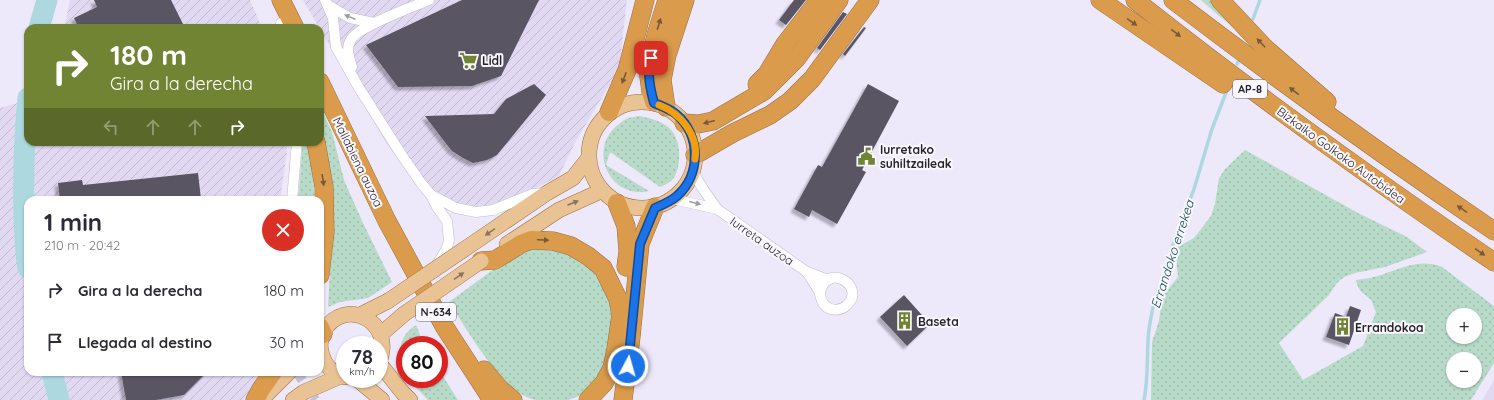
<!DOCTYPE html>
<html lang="es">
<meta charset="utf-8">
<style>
body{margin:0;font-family:Quicksand,sans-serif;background:#f2f2f3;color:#2b2b33;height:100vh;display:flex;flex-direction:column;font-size:15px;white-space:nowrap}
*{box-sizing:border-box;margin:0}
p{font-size:13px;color:#7c7c81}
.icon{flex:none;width:22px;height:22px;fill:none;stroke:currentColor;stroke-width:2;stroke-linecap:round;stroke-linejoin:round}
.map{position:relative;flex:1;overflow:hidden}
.drawer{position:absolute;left:24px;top:196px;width:300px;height:180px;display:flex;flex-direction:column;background:#fff;border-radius:12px;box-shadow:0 1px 3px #0004}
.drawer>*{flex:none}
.guide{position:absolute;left:24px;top:24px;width:300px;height:122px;border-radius:12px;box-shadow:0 1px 3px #0004;background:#718434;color:#fff;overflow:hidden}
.buttons{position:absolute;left:1446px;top:308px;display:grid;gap:8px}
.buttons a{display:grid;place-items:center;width:36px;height:36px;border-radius:50%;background:#fff;box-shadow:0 1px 3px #0004;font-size:20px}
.speed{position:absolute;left:336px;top:336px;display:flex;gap:8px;font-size:20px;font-weight:700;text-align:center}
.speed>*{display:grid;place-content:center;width:52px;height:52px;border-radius:50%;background:#fff;box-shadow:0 1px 3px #0004;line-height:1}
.speed small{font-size:10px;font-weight:400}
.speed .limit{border:6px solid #d22;background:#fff;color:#111}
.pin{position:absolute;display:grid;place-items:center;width:34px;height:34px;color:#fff;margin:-17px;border-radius:8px;box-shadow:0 2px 6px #0006}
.me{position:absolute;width:44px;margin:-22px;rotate:6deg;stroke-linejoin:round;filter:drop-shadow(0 0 3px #0008)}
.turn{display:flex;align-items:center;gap:14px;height:84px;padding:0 20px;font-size:18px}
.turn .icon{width:52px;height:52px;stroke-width:2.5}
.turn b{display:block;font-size:28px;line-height:34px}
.lanes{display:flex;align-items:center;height:38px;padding:0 20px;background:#0003;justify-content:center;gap:20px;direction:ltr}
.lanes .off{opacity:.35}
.round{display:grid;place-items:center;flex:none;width:42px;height:42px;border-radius:21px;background:#f2f2f3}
.headline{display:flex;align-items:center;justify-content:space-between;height:68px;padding:0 20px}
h1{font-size:24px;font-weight:800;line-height:30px}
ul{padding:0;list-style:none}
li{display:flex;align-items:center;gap:12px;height:52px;padding:0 20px}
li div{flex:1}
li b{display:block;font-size:15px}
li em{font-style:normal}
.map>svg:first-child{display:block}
.industrial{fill:url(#industrial-furrows)}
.built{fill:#e1d9f2}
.grass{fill:url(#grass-dots);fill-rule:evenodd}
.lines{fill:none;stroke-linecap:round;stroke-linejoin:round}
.stream{stroke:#add8df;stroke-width:3.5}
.river{stroke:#add8df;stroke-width:21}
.building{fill:#5a5564;filter:url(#shadow)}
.street-tunnel{stroke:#c6c1d1;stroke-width:10;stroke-dasharray:10 5;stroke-linecap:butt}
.street-casing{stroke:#c1bbcd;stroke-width:11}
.primary-casing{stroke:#9b7140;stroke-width:16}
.highway-casing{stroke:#9b7140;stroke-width:19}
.street{stroke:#fff;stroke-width:10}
.primary{stroke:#e9c394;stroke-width:15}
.highway{stroke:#da9b4c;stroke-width:18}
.primary-bridge-casing{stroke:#9b7140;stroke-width:16;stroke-linecap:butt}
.primary-bridge{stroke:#e9c394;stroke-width:15}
.oneway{fill:#9d9ca0}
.oneway2{fill:#775a3a}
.oneway3{fill:#887460}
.route-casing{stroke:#114b97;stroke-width:10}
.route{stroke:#1a73e8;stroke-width:7}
.slow{stroke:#f59e0b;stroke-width:7}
.labels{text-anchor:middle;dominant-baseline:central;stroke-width:4;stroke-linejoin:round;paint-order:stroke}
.shield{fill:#faf7ff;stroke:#66636b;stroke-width:1}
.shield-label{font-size:11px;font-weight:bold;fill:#26242b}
.poi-label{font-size:12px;font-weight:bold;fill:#26242b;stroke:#faf7ff;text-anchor:start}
.street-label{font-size:12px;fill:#26242b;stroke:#faf7ff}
.water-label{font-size:13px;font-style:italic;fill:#104e57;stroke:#faf7ff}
</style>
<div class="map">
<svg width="1494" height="400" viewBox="0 0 1494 400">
<defs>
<pattern id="industrial-furrows" width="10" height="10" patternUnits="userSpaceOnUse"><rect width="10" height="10" fill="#e1d9f2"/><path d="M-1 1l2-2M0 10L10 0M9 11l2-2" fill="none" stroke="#c1bad0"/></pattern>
<pattern id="grass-dots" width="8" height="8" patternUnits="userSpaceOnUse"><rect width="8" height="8" fill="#b8dac9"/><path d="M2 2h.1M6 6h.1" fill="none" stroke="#9ebbad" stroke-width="1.8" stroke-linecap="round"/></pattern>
<filter id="shadow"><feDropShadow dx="-3.5" dy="3.5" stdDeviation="1" flood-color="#0004"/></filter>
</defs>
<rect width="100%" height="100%" fill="#eee8fb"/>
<!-- industrial -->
<g class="industrial">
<path d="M70 0H250L262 28H64Z"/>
<path d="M303 0H627L619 69 576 141 559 176 483 216 446 208 413 181 385 141Z"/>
<path d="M28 100V142H287V152L280 200H28V372H263L243 400H0V108Z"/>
</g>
<!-- built -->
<path class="built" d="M1494 380V400H1482Z"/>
<!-- grass -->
<g class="grass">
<path d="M1201 0H1215L1251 41 1219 16Z"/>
<path d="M320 106 332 132 344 180 363 223 392 282 368 298 340 302 328 307 331 252 325 150 320 129Z"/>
<path d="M639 116C649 118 659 120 668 127 681 137 682 162 675 176 672 182 665 185 660 187L610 152 606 165 649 191C610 200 586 149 619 124 621 122 624 120 626 119 630 117 635 117 639 116Z"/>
<path d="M302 142H308L311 158 315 200H298L301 165Z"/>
<path d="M1245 150 1358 213 1407 237 1427 252 1385 267 1355 273 1344 277 1337 283 1328 296 1279 343 1303 380 1363 346 1376 312C1374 309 1373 303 1371 300 1364 293 1358 292 1356 280 1364 279 1371 278 1378 276 1400 269 1420 258 1442 267L1494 306V363L1471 400H1151L1152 342 1159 321 1162 297 1178 277 1176 258 1178 247 1194 238 1211 216 1215 204 1219 178 1225 169ZM1453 315H1475V337H1453ZM1453 359H1475V381H1453Z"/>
<path d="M555 246 589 265 603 281 609 295 614 316 604 370 582 395 568 400H536C503 395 467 329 449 302L520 250Z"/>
<path d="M416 325 424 345H405V372C397 352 398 337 416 325Z"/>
<path d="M439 370 458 400H428L413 384 409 379H439Z"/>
</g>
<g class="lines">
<!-- stream -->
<g class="stream">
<path d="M1253 19 1260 0"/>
<path d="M1237 64 1238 62"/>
<path d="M1144 400C1148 380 1147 361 1148 342 1148 330 1153 304 1157 293 1162 278 1175 267 1171 250L1194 189 1212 129 1227 90"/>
</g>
<!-- river -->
<g class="river">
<path d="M39 28 47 0"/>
<path d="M28 98C24 138 23 179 24 219 25 236 25 252 28 268"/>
<path d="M52 372 59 400"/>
</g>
</g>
<!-- building -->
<g class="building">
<path d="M94 0H171L185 28H79L74 18 97 7Z"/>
<path d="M462 0H539L501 76 472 86 398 87 366 45Z"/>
<path d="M794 0H806L786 25 779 20Z"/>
<path d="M843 12 847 14 820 50 817 48Z"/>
<path d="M864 27 866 28 845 56 843 54Z"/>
<path d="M534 84 546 95 497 155 487 160 473 163 463 158 452 151 444 141 425 116 494 114 506 99Z"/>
<path d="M868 84 899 101 862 170 866 172 837 224 812 210 809 217 794 209 818 165 822 167Z"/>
<path d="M198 173 201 199 60 200 58 183 82 180 83 185Z"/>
<path d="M904 295 930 324 907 346 880 317Z"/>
<path d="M1350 306 1361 310 1349 345 1326 337 1335 313 1346 317Z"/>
<path d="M121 372H207L184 395 156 400H126Z"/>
</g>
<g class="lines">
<!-- street-tunnel -->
<path class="street-tunnel" d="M297 372 315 400"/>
<defs>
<g id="street">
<path d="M325 0 333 18 336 47 359 88 401 154 421 183 431 195 437 207 447 221 449 240 447 248 437 265"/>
<path d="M328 5 350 18 374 23"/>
<path d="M281 23 282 28"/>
<path d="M352 67C349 58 345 47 352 38 362 25 412 7 429 0"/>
<path d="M693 172 703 189 717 209 807 272 828 280"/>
<path d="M431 195 456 208 476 212 493 210 533 194 545 193"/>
<path d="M673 199 717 209"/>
<path d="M292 200 297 142"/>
<path d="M807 272C811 278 815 285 819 291 821 295 820 299 823 303 828 311 840 312 847 305 867 286 826 261 820 293"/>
</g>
<g id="primary">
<circle cx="642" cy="155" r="53"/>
<path d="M472 244 547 193 573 178 588 159"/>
<path d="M507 244 559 210 601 191"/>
<path d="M360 315 388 301"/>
<path d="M381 334 404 314"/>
<path d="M379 363 403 393 410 400"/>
<path d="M345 377C334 374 325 366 322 355 319 347 320 339 324 331 344 296 396 321 379 362"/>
<path d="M357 379 382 400"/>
<path d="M261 400 289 372"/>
<path d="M293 400 304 392 341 376"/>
</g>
<g id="highway">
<path d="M281 0 295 28"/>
<path d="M1100 0 1223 84"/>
<path d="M1135 0C1251 92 1371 178 1494 262"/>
<path d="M1173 0C1278 80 1385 157 1494 231"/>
<path d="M1220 0 1265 48 1327 102"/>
<path d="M320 82 387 221 444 326 492 400"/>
<path d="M757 84 767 74 785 44 819 0"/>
<path d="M654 102 651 92 648 70 656 35 667 0"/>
<path d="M666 107 662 80 667 55 685 0"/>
<path d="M609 112 627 70 645 0"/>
<path d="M684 123 698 124 713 121 764 91 797 58 839 0"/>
<path d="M316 142 324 187 325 232 320 275"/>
<path d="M695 155 733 133 770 115 790 101 812 79 870 0"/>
<path d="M617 203 626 226 628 251 626 267"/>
<path d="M481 261 495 260 521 244 531 240 553 241 571 246 588 256 603 268 618 299 621 315 616 349 612 368 604 383 588 400"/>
<path d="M320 327 323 334"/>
<path d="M484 370 500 389 513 400"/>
<path d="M255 400 261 389 273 372"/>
<path d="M623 400 631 337 640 244 655 207"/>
</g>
</defs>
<!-- street casing -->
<use href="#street" class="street-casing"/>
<!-- primary casing -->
<use href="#primary" class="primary-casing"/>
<!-- highway casing -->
<use href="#highway" class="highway-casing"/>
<!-- street -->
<use href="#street" class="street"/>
<!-- primary -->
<use href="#primary" class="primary"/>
<!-- highway -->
<use href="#highway" class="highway"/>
<defs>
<g id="primary-bridge">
<path d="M388 301 472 244"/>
<path d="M404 314 481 261"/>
</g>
</defs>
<!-- primary-bridge casing -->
<use href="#primary-bridge" class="primary-bridge-casing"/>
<!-- primary-bridge -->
<use href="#primary-bridge" class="primary-bridge"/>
</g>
<!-- one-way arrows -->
<defs><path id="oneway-solid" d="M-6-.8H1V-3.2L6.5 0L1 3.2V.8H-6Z"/></defs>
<g class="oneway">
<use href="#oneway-solid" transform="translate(350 17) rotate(-158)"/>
<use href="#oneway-solid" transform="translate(695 203) rotate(14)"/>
</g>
<g class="oneway2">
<use href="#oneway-solid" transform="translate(1132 22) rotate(34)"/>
<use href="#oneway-solid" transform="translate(659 24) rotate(-73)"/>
<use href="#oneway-solid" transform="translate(1176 33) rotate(38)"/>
<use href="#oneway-solid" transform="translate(1261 43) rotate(-134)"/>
<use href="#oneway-solid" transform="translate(624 78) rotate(111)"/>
<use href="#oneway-solid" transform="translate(1294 91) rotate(-143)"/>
<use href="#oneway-solid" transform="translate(709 122) rotate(165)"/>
<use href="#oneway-solid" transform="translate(323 180) rotate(81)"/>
<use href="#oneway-solid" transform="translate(1462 209) rotate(-146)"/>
<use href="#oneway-solid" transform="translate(543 240) rotate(3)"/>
<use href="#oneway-solid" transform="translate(1480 252) rotate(34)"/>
</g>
<g class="oneway3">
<use href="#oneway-solid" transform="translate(573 203) rotate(-23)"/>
<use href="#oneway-solid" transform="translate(490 232) rotate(146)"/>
<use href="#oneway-solid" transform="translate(459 276) rotate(-34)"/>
</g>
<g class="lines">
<defs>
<path id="route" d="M628 366 640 244 655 208C662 205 670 202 677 196 701 175 701 135 676 114 670 109 662 106 654 103 650 88 647 74 651 58"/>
</defs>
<!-- route casing -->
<use href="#route" class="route-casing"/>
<!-- route -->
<use href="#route" class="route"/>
<!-- slow -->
<path class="slow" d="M659 105C680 113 699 135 695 159"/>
</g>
<!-- icons -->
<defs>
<symbol id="supermarket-bare" viewBox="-9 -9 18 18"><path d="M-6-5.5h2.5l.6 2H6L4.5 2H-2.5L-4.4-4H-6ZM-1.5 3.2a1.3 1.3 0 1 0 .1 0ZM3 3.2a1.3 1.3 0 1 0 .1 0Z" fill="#718434" stroke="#faf7ff" stroke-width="2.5" paint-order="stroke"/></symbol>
<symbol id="civic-bare" viewBox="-9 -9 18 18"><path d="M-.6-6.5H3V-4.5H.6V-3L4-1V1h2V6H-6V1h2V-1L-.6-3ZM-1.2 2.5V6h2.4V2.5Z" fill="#718434" stroke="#faf7ff" stroke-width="2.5" paint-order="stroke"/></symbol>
<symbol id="building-bare" viewBox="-9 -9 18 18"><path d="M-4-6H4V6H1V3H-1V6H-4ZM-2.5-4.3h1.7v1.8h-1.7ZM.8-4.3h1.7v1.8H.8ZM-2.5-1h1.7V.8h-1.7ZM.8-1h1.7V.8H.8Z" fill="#718434" stroke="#faf7ff" stroke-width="2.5" paint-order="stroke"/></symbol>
</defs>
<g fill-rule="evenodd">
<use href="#supermarket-bare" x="456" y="48" width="25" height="25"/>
<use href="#civic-bare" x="854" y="144" width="25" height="25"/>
<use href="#building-bare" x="892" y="308" width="25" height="25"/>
<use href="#building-bare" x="1330" y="314" width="25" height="25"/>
</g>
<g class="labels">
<!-- shield labels -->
<g class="shield">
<rect x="1233" y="80" width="34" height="18" rx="3"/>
<rect x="416" y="303" width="40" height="18" rx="3"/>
</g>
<g class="shield-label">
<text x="1250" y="89">AP-8</text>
<text x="436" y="312">N-634</text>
</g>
<!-- poi labels -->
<g class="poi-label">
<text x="482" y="60">Lidl</text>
<text x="880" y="149">Iurretako<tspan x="880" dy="14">suhiltzaileak</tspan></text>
<text x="918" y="321">Baseta</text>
<text x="1355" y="327">Errandokoa</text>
</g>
<!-- street labels -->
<g class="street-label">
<text transform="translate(1341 155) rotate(36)">Bizkaiko Golkoko Autobidea</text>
<text transform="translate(358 162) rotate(64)">Mallabiena auzoa</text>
<text transform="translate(762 241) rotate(35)">Iurreta auzoa</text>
</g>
<!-- water labels -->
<g class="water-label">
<text transform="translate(1172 254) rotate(-72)">Errandoko errekea</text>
</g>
</g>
</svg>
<div class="buttons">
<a>+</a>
<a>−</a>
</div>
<div class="speed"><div>78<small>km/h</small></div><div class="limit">80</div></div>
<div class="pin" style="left:651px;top:58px;background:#d93025"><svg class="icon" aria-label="arrive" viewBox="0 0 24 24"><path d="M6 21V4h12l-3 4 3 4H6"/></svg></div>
<svg class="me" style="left:628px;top:366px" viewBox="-20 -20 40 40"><circle r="17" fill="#1a73e8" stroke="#fff" stroke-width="3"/><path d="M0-11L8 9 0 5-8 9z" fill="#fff"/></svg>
<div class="guide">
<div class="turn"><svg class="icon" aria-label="right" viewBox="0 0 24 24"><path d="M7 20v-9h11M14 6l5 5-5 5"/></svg><div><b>180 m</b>Gira a la derecha</div></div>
<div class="lanes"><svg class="icon off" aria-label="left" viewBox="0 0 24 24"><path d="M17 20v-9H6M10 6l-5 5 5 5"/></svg><svg class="icon off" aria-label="ahead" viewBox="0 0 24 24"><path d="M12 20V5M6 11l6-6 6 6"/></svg><svg class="icon off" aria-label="ahead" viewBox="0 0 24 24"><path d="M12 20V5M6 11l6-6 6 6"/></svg><svg class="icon" aria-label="right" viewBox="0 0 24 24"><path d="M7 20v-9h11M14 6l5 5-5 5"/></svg></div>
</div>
<section class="drawer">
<div class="headline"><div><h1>1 min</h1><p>210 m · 20:42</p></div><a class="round" style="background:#d93025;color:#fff"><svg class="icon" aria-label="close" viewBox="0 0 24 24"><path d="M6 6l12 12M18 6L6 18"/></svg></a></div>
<ul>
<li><svg class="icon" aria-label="right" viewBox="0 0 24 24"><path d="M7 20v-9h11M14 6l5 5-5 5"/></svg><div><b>Gira a la derecha</b></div><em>180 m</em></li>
<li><svg class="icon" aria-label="arrive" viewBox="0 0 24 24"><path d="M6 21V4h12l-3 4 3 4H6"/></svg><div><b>Llegada al destino</b></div><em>30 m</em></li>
</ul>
</section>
</div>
